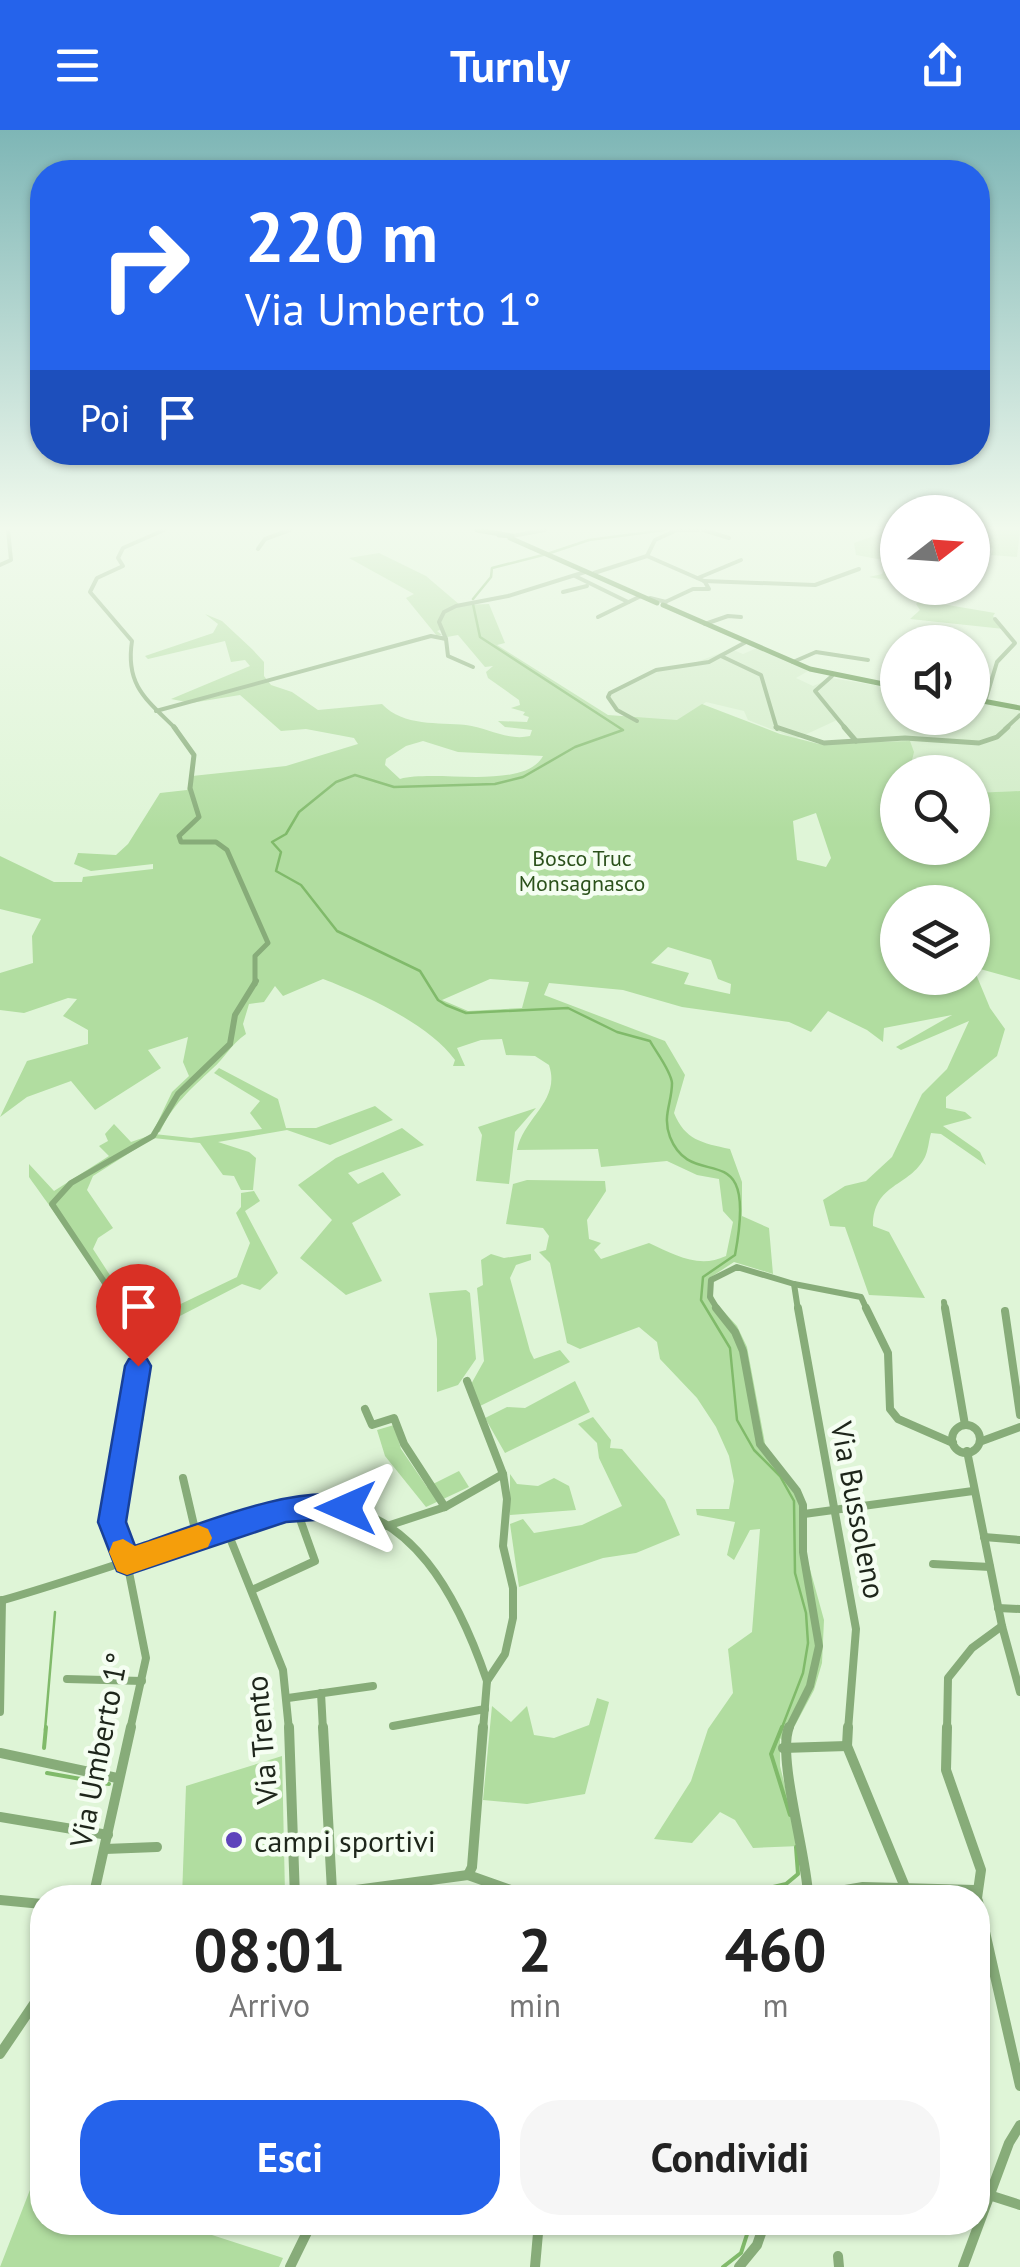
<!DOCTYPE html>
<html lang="it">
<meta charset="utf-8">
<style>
body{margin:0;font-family:"PT Sans",sans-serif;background:#f6f6f6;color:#222;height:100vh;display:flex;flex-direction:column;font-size:38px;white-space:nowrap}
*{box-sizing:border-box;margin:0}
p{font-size:32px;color:#767676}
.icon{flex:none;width:55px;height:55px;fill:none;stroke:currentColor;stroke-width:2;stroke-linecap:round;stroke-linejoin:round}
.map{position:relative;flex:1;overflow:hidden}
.side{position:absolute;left:30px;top:1755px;width:960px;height:350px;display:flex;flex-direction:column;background:#fff;border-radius:40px;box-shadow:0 2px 8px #0004}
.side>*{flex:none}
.hud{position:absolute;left:30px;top:30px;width:960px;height:305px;border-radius:40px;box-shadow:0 2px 8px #0004;background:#2563eb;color:#fff;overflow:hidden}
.needle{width:65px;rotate:73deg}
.fabs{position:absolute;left:880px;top:365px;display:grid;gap:20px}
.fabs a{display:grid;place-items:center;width:110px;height:110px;border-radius:50%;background:#fff;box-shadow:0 2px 8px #0004;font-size:50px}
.pin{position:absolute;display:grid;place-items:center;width:85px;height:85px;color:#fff;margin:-102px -42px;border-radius:50% 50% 50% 0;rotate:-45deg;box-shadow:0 0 10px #0007}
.pin .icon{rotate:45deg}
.me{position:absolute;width:110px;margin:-55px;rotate:270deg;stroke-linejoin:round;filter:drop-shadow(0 0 8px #0008)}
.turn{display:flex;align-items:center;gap:35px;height:210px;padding:0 50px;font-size:45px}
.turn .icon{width:130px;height:130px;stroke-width:2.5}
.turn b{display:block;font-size:70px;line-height:85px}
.then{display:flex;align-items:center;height:95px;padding:0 50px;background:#0003;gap:20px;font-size:38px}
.eta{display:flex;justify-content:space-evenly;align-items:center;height:170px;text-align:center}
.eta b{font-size:60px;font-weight:700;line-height:70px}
.button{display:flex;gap:20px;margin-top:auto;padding:20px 50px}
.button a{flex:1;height:115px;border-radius:40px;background:#2563eb;color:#fff;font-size:40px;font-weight:700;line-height:115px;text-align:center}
.button a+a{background:#f6f6f6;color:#222}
header{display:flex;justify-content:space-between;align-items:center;height:130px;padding:0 50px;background:#2563eb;color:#fff;font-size:45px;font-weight:700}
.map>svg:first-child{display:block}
.built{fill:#d1ecc7}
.green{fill:#b1dda0;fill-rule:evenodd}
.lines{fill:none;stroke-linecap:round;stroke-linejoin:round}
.stream-far1{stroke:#80ba6a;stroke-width:2.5}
.stream{stroke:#80ba6a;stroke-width:4}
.street-far4{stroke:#87ac79;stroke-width:4}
.street-far3{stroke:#87ac79;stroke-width:5}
.street-far2{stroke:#87ac79;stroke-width:6}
.street-far1{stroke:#87ac79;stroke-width:8}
.street{stroke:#87ac79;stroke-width:10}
.secondary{stroke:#538b3c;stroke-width:5}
.route{fill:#2563eb;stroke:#184099;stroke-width:2.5}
.slow{fill:#f59e0b}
.poi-dot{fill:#5d43bb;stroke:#f5fef2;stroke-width:4}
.labels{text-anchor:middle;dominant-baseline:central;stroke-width:9;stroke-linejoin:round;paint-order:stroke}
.far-park-label{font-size:22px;fill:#2b511b;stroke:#f5fef2}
.near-street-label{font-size:30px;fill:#1e261b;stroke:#f5fef2}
.near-poi-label{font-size:30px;fill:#1e261b;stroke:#f5fef2;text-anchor:start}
</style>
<header><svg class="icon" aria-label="menu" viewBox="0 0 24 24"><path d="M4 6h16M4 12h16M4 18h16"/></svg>Turnly<svg class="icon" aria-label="share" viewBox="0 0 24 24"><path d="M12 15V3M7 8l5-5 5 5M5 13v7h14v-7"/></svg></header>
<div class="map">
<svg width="1020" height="2137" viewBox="0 0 1020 2137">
<rect width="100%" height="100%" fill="#dff5d7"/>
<!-- built -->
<path class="built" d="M757 518 773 522 808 541 796 548 813 556 832 548 897 559 898 588H972L973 571 1020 581V661L973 663 972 642H918L915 636 858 613 837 590 796 609 748 590 744 581 706 572 679 592 635 593 616 578 607 563 655 539 689 535 731 519 743 524Z"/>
<!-- green -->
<g class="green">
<path d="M891 400H897V452L869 447 882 444 889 431 856 425 854 413Z"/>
<path d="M972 400H1020L1017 427 991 425 993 419 986 415 991 411H973Z"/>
<path d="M379 423 426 446 460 475 489 474 505 513 497 515 608 585 677 590 702 574 780 604 819 614 910 611 914 622 911 634 918 642H898V718H972L973 663 1020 661V850L973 837 972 772H898V848H972L973 837 990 878 1005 899 997 926 946 967V978L965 982 972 988 943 996 980 1022 986 1035 941 1004 931 1003C929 1010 928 1021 925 1027 910 1057 873 1053 873 1096L889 1102 925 1168 869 1165 845 1097 830 1096 823 1070 845 1056 866 1051 892 1027 922 964 947 939 969 891 901 920 896 917 952 885 884 898 883 912 867 900 828 881 811 902 789 892 682 877 623 860 549 853 544 865 665 911 685 945 674 983C685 1010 702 1013 730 1019L742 1052V1086L769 1098 773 1144 734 1132 708 1149 715 1172 737 1196 747 1217 767 1324 799 1362 805 1421 824 1490 822 1533 814 1560 785 1614 780 1608V1636L800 1716 753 1718 735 1690 720 1682 692 1713 654 1709 691 1651 708 1599 733 1563 728 1519 752 1502 760 1399 750 1400 734 1430 727 1425 735 1392 697 1385 696 1379H729L734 1351 729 1326 716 1297 697 1268 660 1229 657 1212 639 1197 580 1219 567 1213 550 1133 539 1122 546 1120 549 1106 543 1098 506 1094 513 1054 527 1050 605 1051 606 1061 587 1090 589 1109 601 1113 594 1120 601 1129 649 1113C675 1125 699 1139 726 1126L733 1092 723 1081 719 1049 697 1045 667 1031 601 1037 598 1019 517 1020C524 987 561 971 549 935L535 926 506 925 502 909 481 910 457 918 465 936H453L455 930C429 894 365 865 323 849L283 866 275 856 264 872 249 874 243 894 246 904C231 914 225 928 212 939 191 959 172 975 160 1002H153L172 962 189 946 183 932 188 907 148 920 161 938 95 980 71 951 27 967 0 987 27 931 88 914V900L63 886 77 869 68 868 24 883 0 880V843L33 833 32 806 41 789 0 779V726L54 752H82L83 747 153 739V734L91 741 74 734 78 723 116 725 128 714 160 663 187 660 192 646 286 636 358 614 354 608 306 599 281 601 240 565 191 573 171 569 250 536 245 530 231 532 225 511 148 529 145 526 213 503 218 494 205 484 222 491 252 519 264 532V546L271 555 292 562 318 580 382 574C404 597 438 592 466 595 488 598 508 611 530 606L532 600 505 597 498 591 527 592 529 587 523 585 525 582 511 578 520 575 519 570 488 548 486 542 493 536 485 537 458 505 447 507 443 499 437 501 442 505 437 506 406 468 414 464 349 428ZM423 611 458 622 543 626C524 661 436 639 400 649L385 635 386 629 406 616ZM816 683 831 728 826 737 797 730 793 691ZM668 817 711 830 718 849 731 854 730 864 684 854 689 843 651 833ZM490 849 529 852 522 878 468 881 442 870Z"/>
<path d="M927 464 930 472 995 483 993 486 1004 499 910 489 920 480 916 474Z"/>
<path d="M219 938 278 969 286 998H316L375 976 393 990 330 1015 287 1000 218 1012 249 1022 256 1028 253 1060H241L234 1046 223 1045 200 1013 153 1008 93 1046 87 1060 113 1098 98 1108 93 1119 141 1193 237 1147 250 1113 236 1083 241 1077V1063L254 1061 260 1071 245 1081 278 1143 260 1160 242 1154 145 1204 147 1247 137 1253 135 1278 143 1279 144 1289 128 1328 119 1319C124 1286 140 1237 129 1204 115 1161 57 1087 29 1047V1034L54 1061 109 1026 99 1016 108 1011 105 1004 114 994 131 1012 154 1004 191 1008 262 999 250 983 260 971 214 943Z"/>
<path d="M536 978 515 1002 509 1054 476 1051 482 1005 478 997Z"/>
<path d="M402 998 424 1015 348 1043 358 1054 383 1042 401 1065 352 1093 382 1151 346 1165 300 1128 332 1090 298 1055 336 1028Z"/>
<path d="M491 1124 504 1128 531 1124V1130L516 1135 510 1148 530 1221 534 1229 560 1220 570 1232 478 1277 470 1256 484 1231 477 1158 483 1155 481 1130Z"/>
<path d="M466 1160 470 1163 476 1229 458 1255 437 1262V1209L429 1163Z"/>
<path d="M575 1251 590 1282 505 1323 485 1288 507 1277 525 1278Z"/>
<path d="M593 1287 611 1310 610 1318 622 1319 665 1370 680 1405 636 1423 603 1428 519 1457 510 1394 523 1389 534 1403 582 1395 622 1376 599 1328 597 1313 578 1294Z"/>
<path d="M394 1295 401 1319 427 1357 459 1341 469 1357 426 1377 385 1326 377 1300Z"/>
<path d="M510 1344 517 1354 538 1356 554 1348 569 1356 576 1380 510 1385Z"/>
<path d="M597 1568 609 1572 585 1664 527 1674 483 1670 492 1576 511 1592 527 1576 534 1605 554 1608 589 1595Z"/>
<path d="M282 1626 285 1764 263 1768 182 1767 186 1656Z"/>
<path d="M35 2047 42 2050V2092L175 2093 283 2128 279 2137H0Z"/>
</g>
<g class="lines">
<!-- stream-far1 -->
<g class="stream-far1">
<path d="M550 423 589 410 665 400"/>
<path d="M473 469 491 447 492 438 543 425"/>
<path d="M473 474 480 507 623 600 575 617 523 647 495 654 394 657 355 645 336 652 299 682 286 704 272 712 281 722 276 741 301 755 337 801 420 841 438 870 446 875 466 883 568 878 617 902 650 911C656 922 671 941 672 953 672 973 662 986 670 1007 693 1066 759 998 735 1125L703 1147 701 1170 730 1218 737 1290 754 1320 780 1346 794 1371 795 1443 806 1483 808 1513 803 1543 781 1600"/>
<path d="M45 1600 55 1482"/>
</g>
<!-- stream -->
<g class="stream">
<path d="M782 1597 771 1624 790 1685"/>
<path d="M44 1618 46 1597"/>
<path d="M47 1643 109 1654"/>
<path d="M751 1762 786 1754 798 1744 796 1717"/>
<path d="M723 2137 741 2123 751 2092"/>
</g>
<!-- street-far4 -->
<g class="street-far4">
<path d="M164 400 123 418 118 428 123 436 97 448 90 462 132 511C125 556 147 570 176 599"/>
<path d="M677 400H698"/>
<path d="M703 400 729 408"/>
<path d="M512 406 545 400"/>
<path d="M258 419 265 409 290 400"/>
<path d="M647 426 704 451"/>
<path d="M647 426 655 410 677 400"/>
<path d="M0 435 11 430 8 400"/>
<path d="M594 443 647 426"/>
<path d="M575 446 628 472"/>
<path d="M698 448 741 430"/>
<path d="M704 451 815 455 859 439"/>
<path d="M563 462 587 456"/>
<path d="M650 468 666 472"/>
<path d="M663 473 693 459H709L705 452"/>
<path d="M598 487 641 466"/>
<path d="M705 494 728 486 741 487"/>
<path d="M446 509 448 526 473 537"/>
<path d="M721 526 761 545 777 599"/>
<path d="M793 532 816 522 868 530"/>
<path d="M832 546 815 561 846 599"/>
<path d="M985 572 997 532 1015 513 995 489"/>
<path d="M156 581 431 506 446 509 439 492 444 482 456 476 508 466 585 442"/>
<path d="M637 591 617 580 608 567 610 563 656 540 709 532 746 512"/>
<path d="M1005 599 1020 585"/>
</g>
<!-- street-far3 -->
<g class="street-far3">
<path d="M174 597 194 625 190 658 199 687 179 706 181 712H216L227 720 268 813 255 826V854"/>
<path d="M776 597 824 613 905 608 979 613 997 607 1008 597"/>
<path d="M844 597 856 611"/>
</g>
<!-- street-far2 -->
<g class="street-far2">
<path d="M794 1154 798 1180"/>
<path d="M944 1172 945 1180"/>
<path d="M123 1180 52 1074 71 1053 153 1006 178 964 230 914 235 885 256 851"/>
<path d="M718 1180 710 1167 711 1150 737 1137 794 1154 861 1167 867 1180"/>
</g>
<!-- street-far1 -->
<g class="street-far1">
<path d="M121 1178 138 1202 140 1227 112 1392 127 1432 146 1528 130 1600"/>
<path d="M716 1178 735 1202 743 1221 760 1314 797 1361 803 1375V1422L819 1516 810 1556 788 1600"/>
<path d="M798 1178 856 1499 848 1600"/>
<path d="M866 1178 888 1223 890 1279 898 1289 953 1313"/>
<path d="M945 1178 965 1295"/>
<path d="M1005 1181 1020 1285"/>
<path d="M467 1251 503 1344 507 1369 503 1416 513 1458V1488L505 1524 487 1551 483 1600"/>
<path d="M365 1279 372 1295 394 1288 404 1314 445 1377"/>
<circle cx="966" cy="1309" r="14"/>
<path d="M982 1311 1020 1297"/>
<path d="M967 1321 1002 1496 1020 1562"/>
<path d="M183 1348 197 1408"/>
<path d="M804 1384 973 1361"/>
<path d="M387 1396 445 1377 503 1344"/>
<path d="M226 1398 283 1540 289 1600"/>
<path d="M984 1407 1020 1410"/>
<path d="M933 1434 990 1437"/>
<path d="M252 1460 315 1431 296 1378"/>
<path d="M0 1471C66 1452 131 1430 196 1408 234 1395 272 1378 313 1376 412 1371 460 1472 487 1551"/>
<path d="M998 1478 1020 1479"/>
<path d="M67 1549 142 1551"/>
<path d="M321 1563 323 1600"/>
<path d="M288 1568 373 1556"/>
<path d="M0 1582 2 1470"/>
<path d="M393 1596 485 1579"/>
<path d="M947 1600 948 1548 972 1518 1002 1496"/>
</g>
<!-- street -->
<g class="street">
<path d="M289 1597 295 1768"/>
<path d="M323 1597 332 1761"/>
<path d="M789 1597C777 1627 806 1723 808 1764"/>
<path d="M848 1597 847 1616 905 1757"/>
<path d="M947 1597 946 1640 981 1740 977 1768"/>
<path d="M783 1618 847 1616"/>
<path d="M0 1623 117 1648"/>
<path d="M0 1687 108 1705"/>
<path d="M105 1719 157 1717"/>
<path d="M468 1745 472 1737 483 1597"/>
<path d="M468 1745 519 1763 571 1768"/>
<path d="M93 1768 131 1597"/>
<path d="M296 1768 468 1745"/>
<path d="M418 1768 422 1753"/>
<path d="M798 1768 863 1757 975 1760"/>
<path d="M0 1770 42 1774"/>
<path d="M978 1771 1020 1956"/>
<path d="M0 1924 42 1862"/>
<path d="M989 2065 1020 2075"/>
<path d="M838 2126 839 2137"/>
<path d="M290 2137 312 2092"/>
<path d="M535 2137 539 2092"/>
<path d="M739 2137 757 2115 765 2092"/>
<path d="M963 2137 1009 2013 1020 1995"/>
</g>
<!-- secondary -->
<g class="secondary">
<path d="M477 400 512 406 499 405"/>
<path d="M510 408 657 473"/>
<path d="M663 475 810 539 898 557"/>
<path d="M972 569 1020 578"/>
</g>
</g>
<!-- sky -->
<linearGradient id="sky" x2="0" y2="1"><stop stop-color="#7eb6b6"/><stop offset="0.57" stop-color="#f1faed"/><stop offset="1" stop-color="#f1faed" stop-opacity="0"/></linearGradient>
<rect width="1020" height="699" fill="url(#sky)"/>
<!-- route -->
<path class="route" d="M138 1226 147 1229 151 1236 126 1392 135 1416C190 1398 302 1349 356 1369L360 1378 356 1387 286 1392 127 1445 117 1441 98 1392 125 1236 129 1229Z"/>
<!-- slow -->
<path class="slow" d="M198 1395 208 1399 212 1408 208 1417 127 1445 117 1441 109 1422 113 1412 123 1409 135 1416Z"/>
<!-- markers -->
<circle class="poi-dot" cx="234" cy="1710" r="10"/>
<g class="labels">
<!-- far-park labels -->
<g class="far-park-label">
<text x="582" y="728">Bosco Truc<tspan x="582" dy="25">Monsagnasco</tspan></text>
</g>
<!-- near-street labels -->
<g class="near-street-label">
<text transform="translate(859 1380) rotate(79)">Via Bussoleno</text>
<text transform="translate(261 1610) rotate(-95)">Via Trento</text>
<text transform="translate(98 1620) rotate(-79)">Via Umberto 1°</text>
</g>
<!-- near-poi labels -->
<g class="near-poi-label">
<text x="254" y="1710">campi sportivi</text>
</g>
</g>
</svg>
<div class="fabs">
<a><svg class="needle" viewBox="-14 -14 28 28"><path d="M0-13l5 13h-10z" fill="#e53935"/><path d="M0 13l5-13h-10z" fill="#767676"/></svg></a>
<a><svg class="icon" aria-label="sound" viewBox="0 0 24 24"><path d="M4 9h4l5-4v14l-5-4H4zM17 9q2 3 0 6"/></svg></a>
<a><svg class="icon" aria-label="search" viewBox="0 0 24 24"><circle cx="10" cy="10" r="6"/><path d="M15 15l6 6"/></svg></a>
<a><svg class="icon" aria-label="layers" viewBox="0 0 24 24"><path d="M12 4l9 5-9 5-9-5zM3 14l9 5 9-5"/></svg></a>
</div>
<div class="pin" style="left:138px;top:1236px;background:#d93025"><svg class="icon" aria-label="arrive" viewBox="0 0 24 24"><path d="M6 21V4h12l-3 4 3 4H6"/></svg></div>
<svg class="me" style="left:346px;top:1378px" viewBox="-20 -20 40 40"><path d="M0-17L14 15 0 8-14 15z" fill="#2563eb" stroke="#fff" stroke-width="4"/></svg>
<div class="hud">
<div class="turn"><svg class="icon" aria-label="right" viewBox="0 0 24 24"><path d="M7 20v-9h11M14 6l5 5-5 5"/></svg><div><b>220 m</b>Via Umberto 1°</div></div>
<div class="then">Poi<svg class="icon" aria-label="arrive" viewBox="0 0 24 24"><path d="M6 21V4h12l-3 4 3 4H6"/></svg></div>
</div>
<section class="side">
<div class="eta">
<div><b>08:01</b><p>Arrivo</p></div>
<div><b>2</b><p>min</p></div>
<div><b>460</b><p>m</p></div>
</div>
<div class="button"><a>Esci</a><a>Condividi</a></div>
</section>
</div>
